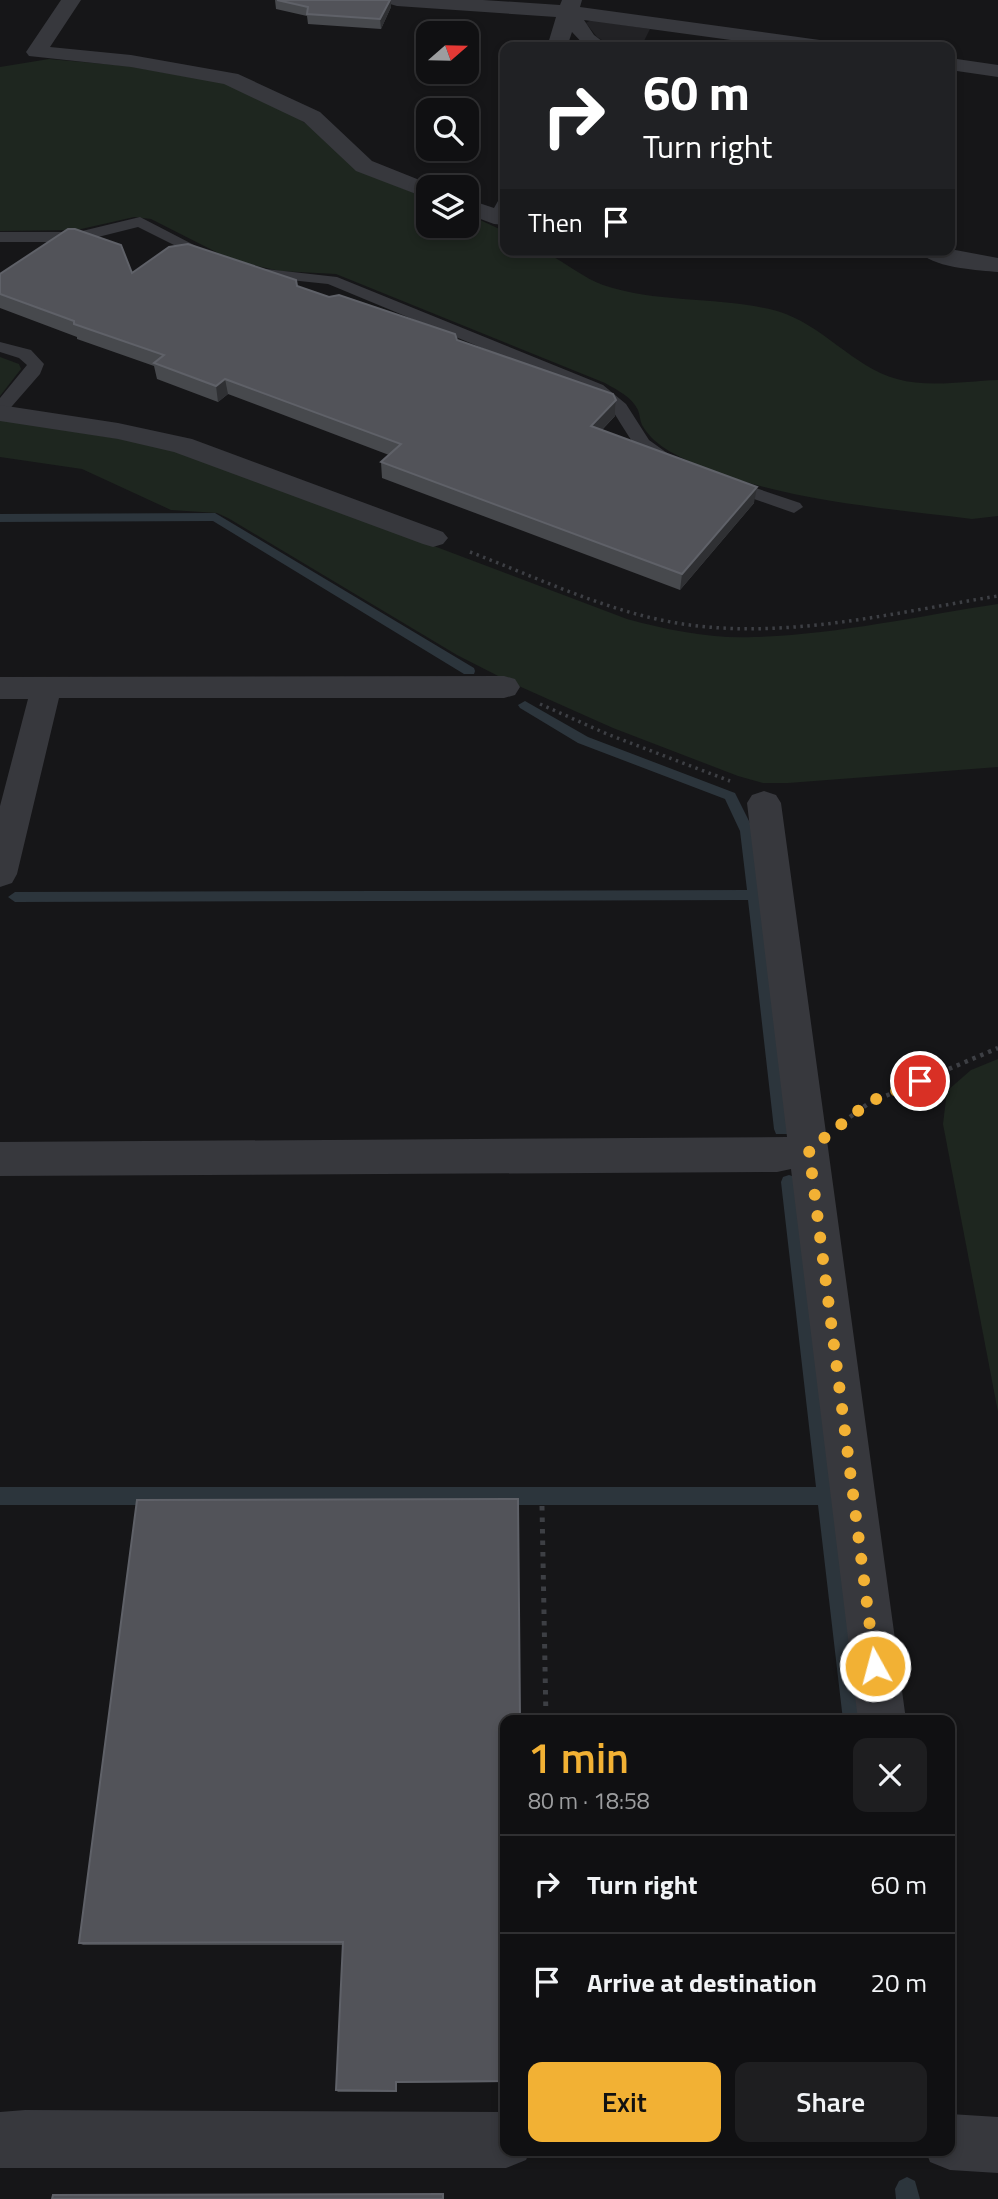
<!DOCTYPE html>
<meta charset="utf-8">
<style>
body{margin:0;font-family:"Titillium Web",sans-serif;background:#1e1e20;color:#f1f3f6;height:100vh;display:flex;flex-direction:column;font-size:26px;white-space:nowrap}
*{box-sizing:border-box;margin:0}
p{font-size:23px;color:#9c9d9f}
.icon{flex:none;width:38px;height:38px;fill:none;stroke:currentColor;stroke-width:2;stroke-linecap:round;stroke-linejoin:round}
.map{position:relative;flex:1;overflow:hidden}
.panel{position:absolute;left:500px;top:1715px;width:455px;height:441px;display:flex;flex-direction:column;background:#101012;border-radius:14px;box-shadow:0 4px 10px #0003,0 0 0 2px #303032}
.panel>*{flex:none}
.banner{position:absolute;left:500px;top:42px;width:455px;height:214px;border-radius:14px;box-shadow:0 4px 10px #0003,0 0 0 2px #303032;background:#202124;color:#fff;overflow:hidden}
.needle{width:46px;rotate:70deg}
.buttons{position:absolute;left:416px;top:21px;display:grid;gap:14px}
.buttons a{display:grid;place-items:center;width:63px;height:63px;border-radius:14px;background:#101012;box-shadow:0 4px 10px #0003,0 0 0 2px #303032;font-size:35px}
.pin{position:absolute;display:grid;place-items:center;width:60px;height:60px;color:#fff;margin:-30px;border:4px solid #fff;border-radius:50%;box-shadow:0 2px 7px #0007}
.me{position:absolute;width:77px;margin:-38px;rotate:353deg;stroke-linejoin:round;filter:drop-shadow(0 0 5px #0008)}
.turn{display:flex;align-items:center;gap:24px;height:147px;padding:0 28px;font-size:32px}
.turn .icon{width:91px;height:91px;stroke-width:2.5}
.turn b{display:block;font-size:49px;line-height:60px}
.then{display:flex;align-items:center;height:66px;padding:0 28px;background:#0003;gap:14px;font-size:26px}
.round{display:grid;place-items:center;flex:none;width:74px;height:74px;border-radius:14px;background:#1e1e20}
.headline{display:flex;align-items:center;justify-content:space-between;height:119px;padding:0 28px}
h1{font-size:42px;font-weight:600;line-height:52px;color:#f2b134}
.cta{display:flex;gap:14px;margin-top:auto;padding:14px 28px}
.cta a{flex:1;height:80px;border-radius:14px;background:#f2b134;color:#111;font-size:28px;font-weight:600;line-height:80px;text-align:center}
.cta a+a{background:#1e1e20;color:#f1f3f6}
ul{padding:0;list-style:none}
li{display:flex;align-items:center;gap:21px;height:98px;padding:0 28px;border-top:2px solid #303032}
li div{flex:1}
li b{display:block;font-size:26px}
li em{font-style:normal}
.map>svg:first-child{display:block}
.built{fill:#222225}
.green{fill:#1e261f}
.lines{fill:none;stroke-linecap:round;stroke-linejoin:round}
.stream{fill:#2c353c;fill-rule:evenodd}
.path-far2{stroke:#3d3f44;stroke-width:3.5;stroke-dasharray:2.5 4.5;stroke-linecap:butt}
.path-far1{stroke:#3d3f44;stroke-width:4.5;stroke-dasharray:3.5 5;stroke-linecap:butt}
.path{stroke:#3d3f44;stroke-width:5;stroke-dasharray:4.5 7;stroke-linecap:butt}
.lane{fill:#37383d;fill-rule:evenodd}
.street{fill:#37383d;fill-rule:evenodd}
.wall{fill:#47494d}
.shaded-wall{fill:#2f3033}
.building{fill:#525359;stroke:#5f6168;stroke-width:2}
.route{stroke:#f2b134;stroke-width:12;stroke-dasharray:0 21.6}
</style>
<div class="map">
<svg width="998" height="2199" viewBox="0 0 998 2199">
<rect width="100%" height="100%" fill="#161618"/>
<!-- built -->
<path class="built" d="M591 20 650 29 641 47H613L597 37 586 23Z"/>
<!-- green -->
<g class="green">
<path d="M49 59 127 66 224 83 293 115 311 127 355 169 429 199V226H467V214L506 232V250C516 250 528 248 538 250 555 254 582 278 603 285 659 304 721 296 777 311 822 324 853 367 897 379 928 388 967 381 998 380V516L972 519C876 507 753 498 669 451 659 445 648 436 642 425 640 421 640 415 638 410 632 397 617 390 605 383L336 274 280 271 248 264 220 254 151 219 134 217 77 230 0 231V67Z"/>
<path d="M0 357 19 364 21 369 0 396Z"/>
<path d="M0 420 146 443 206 460 627 619C668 630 710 639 754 637 834 635 918 616 998 604V767L788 783H763L738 776 613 728 512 683 457 655 228 518 217 513 171 510 82 469 0 457Z"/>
<path d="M998 1059V1412L943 1124 947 1091 971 1070Z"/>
</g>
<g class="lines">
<!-- stream -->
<g class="stream">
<path d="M215 513 474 668 475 671 474 674H464L213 521 0 522V514Z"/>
<path d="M525 701 588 737 735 793 754 831 790 1129 788 1134H776L774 1129 748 900 15 902 8 897 15 892 747 890 740 831 725 799 578 743 520 708 518 705Z"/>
<path d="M789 1175 795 1177 797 1182 863 1720H843L818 1505H0V1487H816L781 1182 783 1177Z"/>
<path d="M907 2177 915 2181 920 2199H896L895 2189 899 2181Z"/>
</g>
<!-- path-far2 -->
<g class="path-far2">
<path d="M470 552C536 577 601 609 671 622 779 642 891 613 998 596"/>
<path d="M540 704 607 734 730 781"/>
</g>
<!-- path-far1 -->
<path class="path-far1" d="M850 1117 869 1103 998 1048"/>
<!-- path -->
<path class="path" d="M542 1506 546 1720"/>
<!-- lane -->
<g class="lane">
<path d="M140 217 221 259 218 262H208L138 227 78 242H0V232H78Z"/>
<path d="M257 268 337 277 603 385 626 404 649 440 681 463 678 467C646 475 626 430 612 410 607 402 599 397 591 393L328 284 251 276 249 273Z"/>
<path d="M0 342 31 350 44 364 40 374 6 413 0 414V398L27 365 19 358 0 352Z"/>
<path d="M726 478 800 503 803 507 794 513 720 487 717 483 720 479Z"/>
</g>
<!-- street -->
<g class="street">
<path d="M61 0H81L50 47 131 55 238 74 320 112 372 161 437 187H429V199L356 171 304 122 224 84 131 67 29 56 26 52Z"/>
<path d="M387 0H483L560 5 562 0H582L580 7 827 41 834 43 837 47H783L584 20 594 35 610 47H586L572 32 567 47H547L556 17 397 6 390 4Z"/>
<path d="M950 58 998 65V77L950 70Z"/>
<path d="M467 199 494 208 498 201 506 199V225L494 224 467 214Z"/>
<path d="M950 249 998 258V272C978 270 930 268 918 250Z"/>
<path d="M0 405 118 423 192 439 443 532 448 538 443 544 433 547 423 544 174 452 118 439 0 421Z"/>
<path d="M504 676 515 679 520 687 515 695 504 698H59L17 874 12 883 0 887V806L28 699H0V677Z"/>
<path d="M764 791 776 795 781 803 906 1720H858L791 1169 777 1172 0 1176V1142L787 1137 747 803 752 795Z"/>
<path d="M25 2110 506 2112V2151H530L526 2160 506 2168H0V2112Z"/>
<path d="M950 2114 998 2117V2173L950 2170 930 2162 926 2151H950Z"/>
</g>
</g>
<!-- wall -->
<g class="wall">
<path d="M275 0 391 7 381 29 308 24 307 16 276 9Z"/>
<path d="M132 273 297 286 457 340 616 400 615 416 602 430 754 503 680 590 382 478 381 462 389 455 228 394 218 402 157 379 154 366 77 339V337L0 308V274Z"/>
<path d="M506 1720V2082L397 2083V2092H338L336 2090 343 1945H83L79 1943Z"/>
</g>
<!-- shaded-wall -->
<g class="shaded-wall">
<path d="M390 0H391V7L381 29 380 19Z"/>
<path d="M225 379 228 394 218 402 216 386Z"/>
<path d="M616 400 615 416 590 442 591 426Z"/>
<path d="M757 487 754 503 680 590 682 574Z"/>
</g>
<!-- building -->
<g class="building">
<path d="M277 0H390L380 19 307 14 308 7Z"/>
<path d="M68 229H75L121 245 132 273 169 247 188 244 296 280 297 286 329 297 339 295 455 334 457 340 613 394 616 400 591 426 757 487 682 574 381 462 401 444 225 379 216 386 154 363 164 355 74 324V321L0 294V274Z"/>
<path d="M518 1499 520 1720H506V2081L396 2082V2091L336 2090 343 1942 79 1943 137 1500Z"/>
<path d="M443 2194V2199H52L53 2195Z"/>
</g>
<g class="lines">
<!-- route -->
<path class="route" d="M875 1666 809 1150 869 1102 920 1081"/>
</g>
</svg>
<div class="buttons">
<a><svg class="needle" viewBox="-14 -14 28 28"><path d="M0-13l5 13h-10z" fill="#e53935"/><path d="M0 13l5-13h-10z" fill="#9c9d9f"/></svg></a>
<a><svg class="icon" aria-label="search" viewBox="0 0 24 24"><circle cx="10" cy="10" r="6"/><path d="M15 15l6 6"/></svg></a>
<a><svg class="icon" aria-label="layers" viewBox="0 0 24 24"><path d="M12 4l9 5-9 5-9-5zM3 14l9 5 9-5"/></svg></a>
</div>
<div class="pin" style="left:920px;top:1081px;background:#d93025"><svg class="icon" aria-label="arrive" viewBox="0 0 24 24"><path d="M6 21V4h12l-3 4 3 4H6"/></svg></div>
<svg class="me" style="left:875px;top:1666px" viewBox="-20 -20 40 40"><circle r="17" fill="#f2b134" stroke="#fff" stroke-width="3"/><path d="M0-11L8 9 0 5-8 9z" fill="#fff"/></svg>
<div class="banner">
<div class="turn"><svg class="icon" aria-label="right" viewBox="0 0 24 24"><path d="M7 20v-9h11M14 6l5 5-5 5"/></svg><div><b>60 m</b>Turn right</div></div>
<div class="then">Then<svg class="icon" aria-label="arrive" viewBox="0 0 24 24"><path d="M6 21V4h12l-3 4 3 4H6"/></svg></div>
</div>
<section class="panel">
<div class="headline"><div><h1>1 min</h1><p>80 m · 18:58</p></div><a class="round"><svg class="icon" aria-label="close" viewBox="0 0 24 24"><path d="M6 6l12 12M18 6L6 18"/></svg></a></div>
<ul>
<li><svg class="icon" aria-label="right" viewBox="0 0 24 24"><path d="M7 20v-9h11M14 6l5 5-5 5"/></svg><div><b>Turn right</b></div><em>60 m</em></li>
<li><svg class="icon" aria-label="arrive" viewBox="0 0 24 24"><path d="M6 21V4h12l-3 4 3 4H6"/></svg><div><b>Arrive at destination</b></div><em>20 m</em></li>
</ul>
<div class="cta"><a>Exit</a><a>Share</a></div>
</section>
</div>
